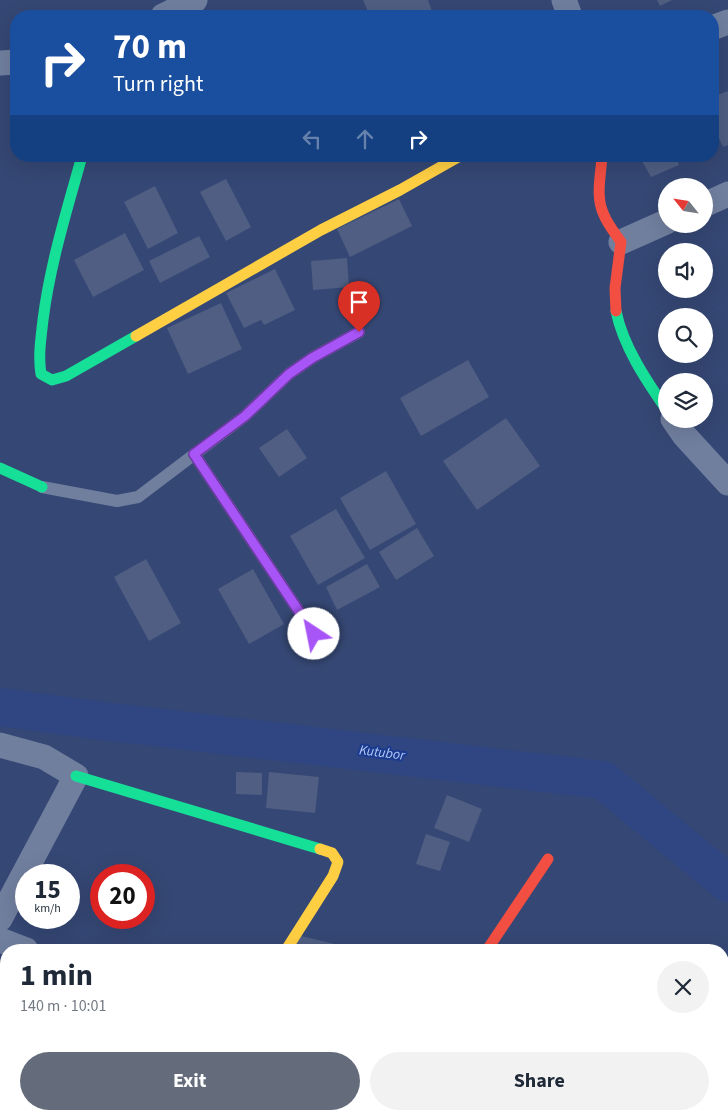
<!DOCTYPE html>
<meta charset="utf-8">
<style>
body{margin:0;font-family:"Source Sans 3",sans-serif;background:#f2f2f3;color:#1f2937;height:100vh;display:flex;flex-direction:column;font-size:19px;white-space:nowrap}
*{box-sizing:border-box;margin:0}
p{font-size:16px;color:#747a83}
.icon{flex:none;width:28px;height:28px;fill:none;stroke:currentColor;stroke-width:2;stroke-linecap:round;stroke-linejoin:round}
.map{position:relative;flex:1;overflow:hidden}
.sheet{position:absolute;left:0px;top:944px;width:729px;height:176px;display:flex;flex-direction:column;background:#fff;border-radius:20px 20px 0 0;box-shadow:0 5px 20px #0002}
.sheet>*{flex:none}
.hud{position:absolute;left:10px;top:10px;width:709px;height:152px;border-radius:20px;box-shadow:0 5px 20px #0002;background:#1a4fa0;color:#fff;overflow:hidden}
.needle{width:32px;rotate:300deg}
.buttons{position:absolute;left:658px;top:178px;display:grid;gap:10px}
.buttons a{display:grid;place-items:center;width:55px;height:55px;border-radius:50%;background:#fff;box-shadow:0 5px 20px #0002;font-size:25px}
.speed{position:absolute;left:15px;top:864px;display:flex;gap:10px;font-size:25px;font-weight:700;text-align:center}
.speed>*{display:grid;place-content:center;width:65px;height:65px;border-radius:50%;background:#fff;box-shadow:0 5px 20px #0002;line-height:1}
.speed small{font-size:12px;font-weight:400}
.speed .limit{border:8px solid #d22;background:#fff;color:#111}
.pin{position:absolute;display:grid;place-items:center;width:42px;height:42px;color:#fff;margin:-51px -21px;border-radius:50% 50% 50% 0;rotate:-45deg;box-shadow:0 0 5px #0007}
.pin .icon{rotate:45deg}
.me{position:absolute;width:55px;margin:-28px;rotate:326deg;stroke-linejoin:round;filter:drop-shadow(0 0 4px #0008)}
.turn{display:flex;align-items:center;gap:18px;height:105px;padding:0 20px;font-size:22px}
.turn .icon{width:65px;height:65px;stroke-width:2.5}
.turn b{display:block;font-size:35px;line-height:42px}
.lanes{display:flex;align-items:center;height:48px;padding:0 20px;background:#0003;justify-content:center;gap:25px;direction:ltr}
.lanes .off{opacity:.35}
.round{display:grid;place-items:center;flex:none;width:52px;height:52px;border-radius:26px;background:#f2f2f3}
.head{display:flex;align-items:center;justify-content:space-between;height:85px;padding:0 20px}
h1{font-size:30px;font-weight:700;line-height:38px}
.cta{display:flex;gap:10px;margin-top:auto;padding:10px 20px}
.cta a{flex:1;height:58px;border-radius:30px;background:#646c7b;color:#fff;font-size:20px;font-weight:700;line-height:58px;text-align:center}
.cta a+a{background:#f2f2f3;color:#1f2937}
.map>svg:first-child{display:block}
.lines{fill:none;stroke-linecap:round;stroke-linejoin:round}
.river{stroke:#2f4683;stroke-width:38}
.building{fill:#4f5e82}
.lane{stroke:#717f9f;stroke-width:12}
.street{stroke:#717f9f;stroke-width:25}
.fast{stroke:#16e098;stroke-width:11}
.slow{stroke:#ffcf43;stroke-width:11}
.jam{stroke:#f24e42;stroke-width:11}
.route-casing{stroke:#6d37a1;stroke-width:12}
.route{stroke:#a855f7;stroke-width:9}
.labels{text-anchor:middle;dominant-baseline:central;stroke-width:4;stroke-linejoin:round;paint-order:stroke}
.water-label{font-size:14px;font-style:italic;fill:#b4c8f5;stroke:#1a3b8f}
</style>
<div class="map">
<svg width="728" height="1119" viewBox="0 0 728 1119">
<rect width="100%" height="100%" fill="#354774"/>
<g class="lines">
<!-- river -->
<path class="river" d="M0 707 103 721 603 780 728 883"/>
</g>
<!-- building -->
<g class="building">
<path d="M363 0H428L432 11 420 16H370Z"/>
<path d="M657 0H672L660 6Z"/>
<path d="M728 91V145L723 147 712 123V97Z"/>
<path d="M639 156H675L679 165 651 177Z"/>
<path d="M226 179 251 227 226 241 200 192Z"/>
<path d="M155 186 178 233 148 249 124 202Z"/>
<path d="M399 199 412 226 350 257 337 229Z"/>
<path d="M125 233 144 270 93 297 74 260Z"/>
<path d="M199 236 210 257 160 283 149 261Z"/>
<path d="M347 258 349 287 313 290 311 261Z"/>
<path d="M275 269 295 310 264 325 261 320 244 328 226 293Z"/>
<path d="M221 303 242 349 188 374 167 328Z"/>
<path d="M468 360 489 397 421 436 400 398Z"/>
<path d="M506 418 540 466 477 510 443 461Z"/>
<path d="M287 429 307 458 279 477 259 448Z"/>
<path d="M386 471 416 524 370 550 340 498Z"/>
<path d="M336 509 365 558 318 585 290 536Z"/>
<path d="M417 528 434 556 396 580 379 552Z"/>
<path d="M146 559 181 623 149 641 114 577Z"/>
<path d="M367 564 380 587 337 610 326 587Z"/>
<path d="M253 569 284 624 249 644 218 589Z"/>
<path d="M236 772 262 773V795L236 794Z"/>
<path d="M269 772 319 777 315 813 266 808Z"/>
<path d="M447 795 482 809 469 842 434 828Z"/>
<path d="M426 834 450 842 440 871 416 864Z"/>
<path d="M297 935 355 949V950H293Z"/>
<path d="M722 1072 728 1075V1117L722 1114Z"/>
<path d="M39 1114H45L60 1119H38Z"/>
<path d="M446 1114 458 1119H445Z"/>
<path d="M528 1114H592L589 1119H538Z"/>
<path d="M696 1114H713L723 1119H694Z"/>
</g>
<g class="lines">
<!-- lane -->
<g class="lane">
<path d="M194 454 314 634"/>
<path d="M42 487 117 501 138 497 245 416 289 374 312 358 359 332"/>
</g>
<!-- street -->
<g class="street">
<path d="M564 0 570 16"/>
<path d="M163 16 195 0"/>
<path d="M712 28 728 22"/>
<path d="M0 63 16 62"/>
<path d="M704 205 728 194"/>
<path d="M621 242 666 222"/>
<path d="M673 419 684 435 728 483"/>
<path d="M0 745 44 757 76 776 0 919"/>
<path d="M0 940 26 950"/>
<path d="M722 1016 728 1009"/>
<path d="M376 1119 379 1114"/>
<path d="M648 1119 652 1114"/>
</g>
<!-- fast -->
<g class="fast">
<path d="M82 156C67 210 50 264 43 320 41 338 38 356 41 374L52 380 66 376 136 336"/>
<path d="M616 311C623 346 646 380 666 409"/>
<path d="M0 468 42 487"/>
<path d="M76 776 320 849"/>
</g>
<!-- slow -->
<g class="slow">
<path d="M136 336 321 230 400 190 460 156"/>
<path d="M286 950 333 876 338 862 332 853 320 849"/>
</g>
<!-- jam -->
<g class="jam">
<path d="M602 156C601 175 595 197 604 215 608 225 615 233 621 242L615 288 616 311"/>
<path d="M487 950 548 859"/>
</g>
</g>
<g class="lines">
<defs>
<path id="route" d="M314 634 194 454 245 416 289 374 312 358 359 332"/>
</defs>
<!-- route casing -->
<use href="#route" class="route-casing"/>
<!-- route -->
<use href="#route" class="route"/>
</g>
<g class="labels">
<!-- water labels -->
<g class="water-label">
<text transform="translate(382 753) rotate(7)">Kutubor</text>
</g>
</g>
</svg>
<div class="buttons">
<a><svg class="needle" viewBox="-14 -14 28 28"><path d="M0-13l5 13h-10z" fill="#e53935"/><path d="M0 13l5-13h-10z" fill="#747a83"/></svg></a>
<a><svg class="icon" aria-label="sound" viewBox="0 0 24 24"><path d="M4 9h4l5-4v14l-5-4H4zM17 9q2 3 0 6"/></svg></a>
<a><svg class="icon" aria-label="search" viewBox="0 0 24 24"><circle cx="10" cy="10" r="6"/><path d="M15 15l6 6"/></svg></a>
<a><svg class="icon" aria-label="layers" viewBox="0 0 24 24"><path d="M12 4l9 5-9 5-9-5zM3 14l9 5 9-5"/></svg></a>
</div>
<div class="speed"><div>15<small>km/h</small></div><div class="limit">20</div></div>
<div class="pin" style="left:359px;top:332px;background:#d93025"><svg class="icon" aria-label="arrive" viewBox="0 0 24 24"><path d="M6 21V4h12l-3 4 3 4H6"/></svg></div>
<svg class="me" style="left:314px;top:634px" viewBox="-20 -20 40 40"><circle r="19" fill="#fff"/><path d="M0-13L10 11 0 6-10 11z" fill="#a855f7"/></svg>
<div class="hud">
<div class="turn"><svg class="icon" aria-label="right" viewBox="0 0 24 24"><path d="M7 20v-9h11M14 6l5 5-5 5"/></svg><div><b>70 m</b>Turn right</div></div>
<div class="lanes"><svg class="icon off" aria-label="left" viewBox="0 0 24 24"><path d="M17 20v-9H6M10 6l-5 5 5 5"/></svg><svg class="icon off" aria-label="ahead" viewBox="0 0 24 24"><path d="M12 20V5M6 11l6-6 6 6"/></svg><svg class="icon" aria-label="right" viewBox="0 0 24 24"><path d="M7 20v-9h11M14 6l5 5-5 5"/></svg></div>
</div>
<section class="sheet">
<div class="head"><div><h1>1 min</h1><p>140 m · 10:01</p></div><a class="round"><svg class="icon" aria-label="close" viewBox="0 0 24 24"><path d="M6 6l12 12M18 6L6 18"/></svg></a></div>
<div class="cta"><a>Exit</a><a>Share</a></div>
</section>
</div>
